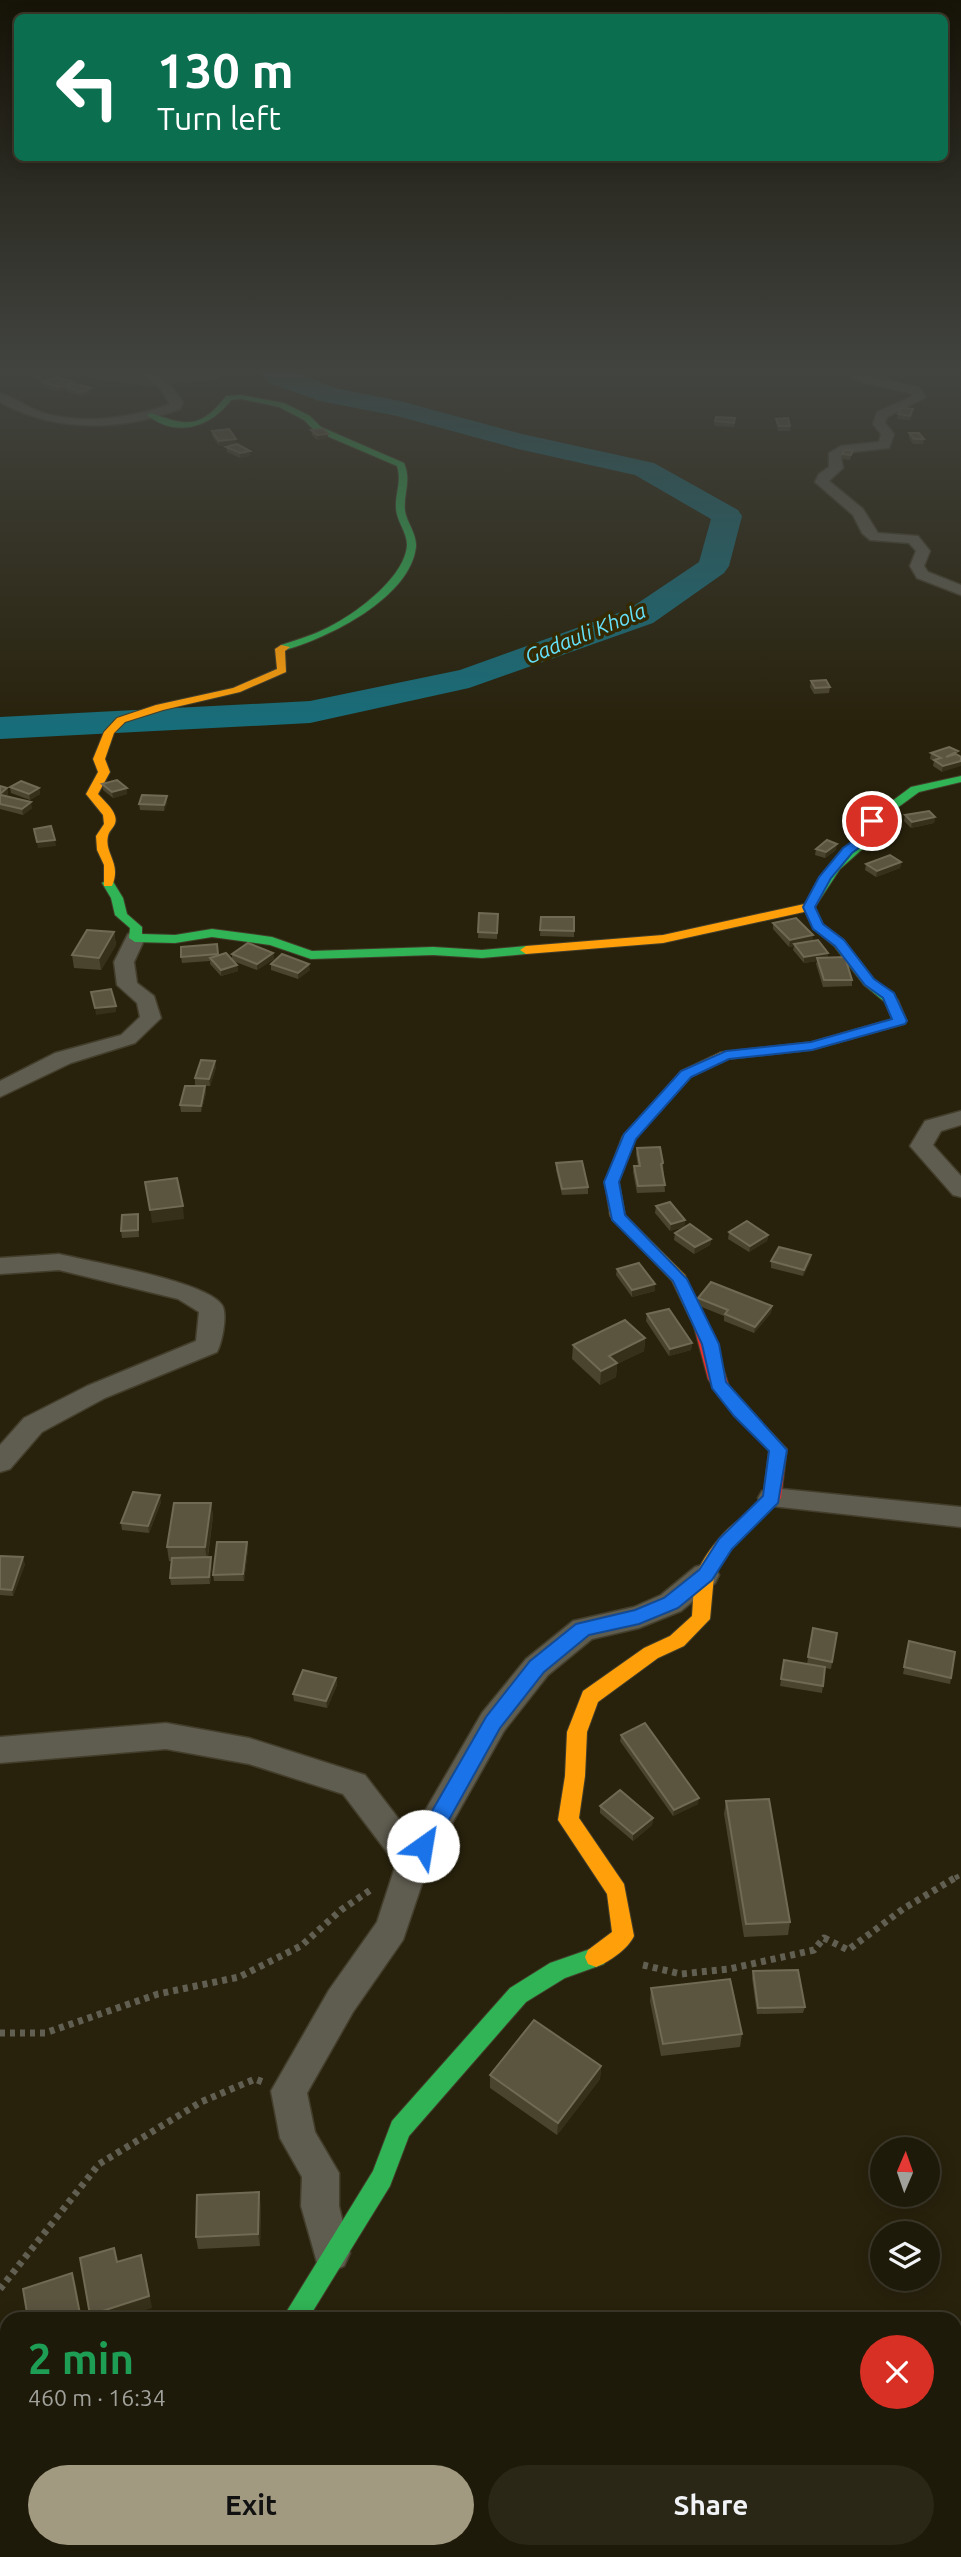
<!DOCTYPE html>
<meta charset="utf-8">
<style>
body{margin:0;font-family:Ubuntu,sans-serif;background:#2b2717;color:#f1f3f6;height:100vh;display:flex;flex-direction:column;font-size:26px;white-space:nowrap}
*{box-sizing:border-box;margin:0}
p{font-size:23px;color:#a1a19c}
.icon{flex:none;width:38px;height:38px;fill:none;stroke:currentColor;stroke-width:2;stroke-linecap:round;stroke-linejoin:round}
.map{position:relative;flex:1;overflow:hidden}
.details{position:absolute;left:0px;top:2312px;width:962px;height:247px;display:flex;flex-direction:column;background:#1e1a09;border-radius:21px 21px 0 0;box-shadow:0 4px 18px #0003,0 0 0 2px #3c382a}
.details>*{flex:none}
.top-card{position:absolute;left:14px;top:14px;width:934px;height:147px;border-radius:10px;box-shadow:0 4px 18px #0003,0 0 0 2px #3c382a;background:#0b6e4f;color:#fff;overflow:hidden}
.needle{width:46px;rotate:2deg}
.buttons{position:absolute;left:870px;top:2137px;display:grid;gap:14px}
.buttons a{display:grid;place-items:center;width:70px;height:70px;border-radius:50%;background:#1e1a09;box-shadow:0 4px 18px #0003,0 0 0 2px #3c382a;font-size:35px}
.pin{position:absolute;display:grid;place-items:center;width:60px;height:60px;color:#fff;margin:-30px;border:4px solid #fff;border-radius:50%;box-shadow:0 2px 7px #0007}
.me{position:absolute;width:77px;margin:-38px;rotate:32deg;stroke-linejoin:round;filter:drop-shadow(0 0 5px #0008)}
.turn{display:flex;align-items:center;gap:24px;height:147px;padding:0 28px;font-size:32px}
.turn .icon{width:91px;height:91px;stroke-width:2.5}
.turn b{display:block;font-size:49px;line-height:60px}
.round{display:grid;place-items:center;flex:none;width:74px;height:74px;border-radius:37px;background:#2b2717}
.headline{display:flex;align-items:center;justify-content:space-between;height:119px;padding:0 28px}
h1{font-size:42px;font-weight:700;line-height:52px;color:#1e9e55}
.cta{display:flex;gap:14px;margin-top:auto;padding:14px 28px}
.cta a{flex:1;height:80px;border-radius:42px;background:#a19a81;color:#111;font-size:28px;font-weight:700;line-height:80px;text-align:center}
.cta a+a{background:#2b2717;color:#f1f3f6}
.map>svg:first-child{display:block}
.green{fill:#25442c}
.lines{fill:none;stroke-linecap:round;stroke-linejoin:round}
.river{fill:#186d7a;fill-rule:evenodd}
.street-casing{stroke:#433e2b;stroke-width:3}
.fast-casing{stroke:#433e2b;stroke-width:2}
.slow-casing{stroke:#433e2b;stroke-width:2}
.jam-casing{stroke:#433e2b;stroke-width:2}
.path-far1{stroke:#615e52;stroke-width:5;stroke-dasharray:4.5 4.5;stroke-linecap:butt}
.path{stroke:#615e52;stroke-width:7;stroke-dasharray:5 5;stroke-linecap:butt}
.street{fill:#5f5c50;fill-rule:evenodd}
.fast{fill:#30b455;fill-rule:evenodd}
.slow{fill:#ff9f0a;fill-rule:evenodd}
.jam{fill:#e5322d;fill-rule:evenodd}
.wall{fill:#4a442f}
.shaded-wall{fill:#36301a}
.building{fill:#5b543f;stroke:#706953;stroke-width:2}
.route{fill:#1a73e8;stroke:#114b97;stroke-width:2}
.labels{text-anchor:middle;dominant-baseline:central;stroke-width:7;stroke-linejoin:round;paint-order:stroke}
.far-water-label{font-size:21px;font-style:italic;fill:#66e1fb;stroke:#342900}
</style>
<div class="map">
<svg width="961" height="2557" viewBox="0 0 961 2557">
<rect width="100%" height="100%" fill="#28220c"/>
<!-- green -->
<path class="green" d="M71 368H223L217 379 150 387 79 376Z"/>
<g class="lines">
<!-- river -->
<path class="river" d="M256 368H284L335 388 400 401 522 434 654 463 738 510 742 516 729 566 724 573 653 623 469 688 310 723 0 739V717L310 701 460 670 629 609 699 562 711 519 635 475 518 449 397 416 320 401 269 383Z"/>
<defs>
<g id="street">
<path d="M134 368C157 368 170 384 183 402L180 409C122 431 55 433 0 402V393C17 399 32 411 51 415 88 424 135 417 170 404L159 387Z"/>
<path d="M834 368H851L872 377 919 387 926 397 887 417 885 423 894 434 889 448 845 453 841 457 843 468 829 481 863 509 878 533 918 536 930 551 924 566 928 572 961 585V595L917 578 910 566 916 551 909 543 870 540 862 533 853 515 815 482 819 474 829 467V453L841 446 879 442 881 434 873 424 877 412 913 396 911 393 864 383Z"/>
<path d="M135 932 142 934 145 938 134 962 137 983 154 996 161 1018 135 1043 71 1063 0 1097V1081L55 1053 121 1035 140 1017 137 1003 117 985 114 962 128 934Z"/>
<path d="M961 1111V1125L941 1131 933 1145 961 1176V1197L953 1195 910 1146 925 1121Z"/>
<path d="M59 1254C91 1262 206 1281 222 1305 228 1314 222 1343 217 1352L105 1398 42 1432 10 1469 0 1472V1445L24 1418 87 1386 196 1341 199 1312 178 1299 59 1270 0 1274V1258Z"/>
<path d="M772 1488 961 1507V1527L762 1505 758 1498 762 1491Z"/>
<path d="M705 1564 715 1567 719 1575 715 1583 681 1611 639 1628 592 1639 548 1675 504 1731 428 1866 403 1940 353 2012 307 2093 315 2132 339 2173V2206L350 2253 344 2266 331 2272 318 2266 301 2206 302 2177 280 2138 271 2091 329 1990 377 1922 396 1864 343 1794 249 1764 166 1749 0 1763V1737L166 1723 249 1738 365 1775 411 1835 482 1713 526 1659 573 1621 634 1607 661 1595 695 1567Z"/>
<path d="M211 2552H253L251 2557H209Z"/>
</g>
<g id="fast">
<path d="M241 395 284 403 310 416 321 427 404 463C412 481 403 493 405 511 407 523 417 534 416 547 410 598 328 638 285 650L280 647 281 645C297 640 313 635 327 628 354 615 405 578 407 545 407 532 397 522 396 509 395 493 402 482 397 466L315 431 304 420 279 407 241 399 231 400C210 428 176 438 147 415L151 413C186 426 201 429 226 396Z"/>
<path d="M961 776V782L919 792 878 822 876 837 840 869 815 907 823 924 844 940 874 979 898 1000 896 1003H886L864 985 834 946 814 929 803 907 831 863 866 833 868 819 911 787Z"/>
<path d="M108 879 112 880 123 898 127 914 142 927V934L175 935 212 929 272 937 312 951 433 947 482 950 526 946 532 950 526 954 482 958 433 955 311 959 270 945 212 937 175 943 135 942 129 938 130 928 115 915 111 898 102 883Z"/>
<path d="M596 1947 604 1950 607 1957 604 1964 565 1978 526 2002 409 2136 390 2186 308 2319H282L373 2171 392 2121 510 1988 550 1963Z"/>
</g>
<g id="slow">
<path d="M281 645 290 647 285 651 286 672 240 692 163 710 125 722 114 733 105 759 110 772 98 794C103 800 113 808 115 816 118 826 110 828 108 836 104 854 122 863 112 886H104V865L97 850 96 836 104 824 103 815 86 794 98 772 93 759 104 732 117 718 156 705 233 688 277 669 275 649Z"/>
<path d="M809 903 815 907 813 910 663 943 526 954 520 950 526 946 663 935Z"/>
<path d="M891 996 898 1000 907 1021 905 1024 812 1050 729 1059 691 1077 636 1138 619 1182 625 1215 685 1275 710 1327 708 1331H696L672 1281 610 1216 605 1182 622 1137 681 1071 721 1052 811 1042 892 1019 884 1000Z"/>
<path d="M744 1518 750 1520 753 1525 731 1549 714 1576 710 1619 684 1646 658 1658 598 1702 587 1732 585 1776 579 1818 624 1884 634 1936C628 1949 609 1962 596 1967L588 1964 585 1957 588 1950 612 1932 607 1894 558 1820 565 1776 567 1732 583 1691 644 1648 670 1636 692 1616C693 1603 693 1590 696 1577 699 1561 728 1523 744 1518Z"/>
</g>
<path id="jam" d="M702 1322 710 1327 730 1389 787 1449 781 1498 750 1530H738L735 1525 763 1496 769 1451 719 1397 708 1379 694 1327Z"/>
</defs>
<!-- street casing -->
<use href="#street" class="street-casing"/>
<!-- fast casing -->
<use href="#fast" class="fast-casing"/>
<!-- slow casing -->
<use href="#slow" class="slow-casing"/>
<!-- jam casing -->
<use href="#jam" class="jam-casing"/>
<!-- path-far1 -->
<path class="path-far1" d="M955 1878 961 1875"/>
<!-- path -->
<g class="path">
<path d="M643 1965 681 1974 729 1969 814 1950 824 1938 848 1950 903 1909 958 1876"/>
<path d="M0 2033H45L158 1994 239 1977 301 1946 341 1910 372 1889"/>
<path d="M0 2289 99 2164 201 2102 255 2079 263 2082"/>
</g>
<!-- street -->
<use href="#street" class="street"/>
<!-- fast -->
<use href="#fast" class="fast"/>
<!-- slow -->
<use href="#slow" class="slow"/>
<!-- jam -->
<use href="#jam" class="jam"/>
</g>
<!-- wall -->
<g class="wall">
<path d="M16 368 54 377 43 381 16 372Z"/>
<path d="M42 382 74 384 91 388 92 393 83 396 67 392 66 389 60 392 43 387Z"/>
<path d="M898 414H912L910 420 897 419Z"/>
<path d="M776 419 790 426V431H778L776 423Z"/>
<path d="M715 421 735 423 734 427 714 426Z"/>
<path d="M311 430 328 438 317 440 312 435Z"/>
<path d="M212 431 236 439V444L219 446 212 436Z"/>
<path d="M909 433 924 439 923 444H913L909 438Z"/>
<path d="M226 447 250 456 240 458 227 452Z"/>
<path d="M853 450 850 460 842 459V454Z"/>
<path d="M811 681 830 687 829 693 814 694 810 687Z"/>
<path d="M949 747 942 772 933 766 934 761 930 759 931 753Z"/>
<path d="M102 784 127 794 113 798 103 790Z"/>
<path d="M0 786 7 788 8 794 6 796 32 808 23 815 0 809Z"/>
<path d="M10 787 39 788 40 794 30 800 11 793Z"/>
<path d="M167 796V802L164 811 140 810 139 804Z"/>
<path d="M905 815 935 817 934 823 911 828 904 821Z"/>
<path d="M816 849 836 850 825 858 815 855Z"/>
<path d="M901 862 900 868 876 877 865 870 866 864Z"/>
<path d="M479 913 498 914 497 939 478 938Z"/>
<path d="M541 917H574V937L540 936Z"/>
<path d="M773 923 813 935 812 941 828 957 852 980V986L823 987 816 964 817 961 804 963 793 950 794 946 789 947 773 929Z"/>
<path d="M114 932 116 945 101 970 74 968 72 955Z"/>
<path d="M217 944 218 956 232 959V954L273 953 274 959 257 970 233 961 237 965 238 971 221 976 210 964V961L182 963 181 957Z"/>
<path d="M271 964 310 970 298 979 271 970Z"/>
<path d="M216 1067 210 1086 195 1085V1078Z"/>
<path d="M205 1086 206 1093 201 1112H181L180 1105Z"/>
<path d="M637 1148 663 1163 665 1192 637 1193 633 1172 634 1166H638L636 1154Z"/>
<path d="M556 1163 588 1187V1194L562 1195 556 1170Z"/>
<path d="M656 1206 685 1220 684 1227 670 1231 655 1213Z"/>
<path d="M138 1214 139 1237 122 1238 121 1231Z"/>
<path d="M729 1232 768 1235 767 1241 749 1252 728 1239Z"/>
<path d="M675 1233 711 1239 710 1245 694 1254 674 1240Z"/>
<path d="M811 1255 810 1262 803 1276 771 1268V1261Z"/>
<path d="M617 1269 655 1291 632 1297 616 1275Z"/>
<path d="M698 1298 772 1306 771 1313 754 1333 724 1321V1316L697 1305Z"/>
<path d="M647 1314 692 1343 691 1350 669 1356 646 1321Z"/>
<path d="M645 1338 644 1351 617 1364 616 1377 600 1385 572 1359 573 1345Z"/>
<path d="M161 1502 149 1533 122 1530 121 1523Z"/>
<path d="M211 1503 213 1516 208 1557 212 1563 210 1584 171 1585 170 1578 171 1561H169L167 1547Z"/>
<path d="M247 1542 248 1549 244 1581H214L213 1575Z"/>
<path d="M0 1556 25 1564 13 1596 0 1595Z"/>
<path d="M813 1628 837 1633 831 1669 825 1668 822 1693 780 1686 784 1660 807 1664Z"/>
<path d="M909 1641 951 1678 950 1684 903 1674Z"/>
<path d="M336 1678 337 1685 327 1708 294 1701 293 1694Z"/>
<path d="M621 1735 698 1804 673 1816 620 1741Z"/>
<path d="M726 1801 790 1922 788 1935 744 1937 724 1814Z"/>
<path d="M600 1806 653 1818 652 1825 633 1841 600 1813Z"/>
<path d="M753 1971 805 2007 803 2013 757 2014 752 1978Z"/>
<path d="M651 1988 742 2034 740 2047 661 2056 650 2001Z"/>
<path d="M601 2066 600 2079 557 2135 490 2088V2075Z"/>
<path d="M261 2205 260 2246 198 2249 196 2237Z"/>
</g>
<!-- shaded-wall -->
<g class="shaded-wall">
<path d="M53 372 54 377 43 381 42 376Z"/>
<path d="M74 382V386L66 387V389L60 392 59 387Z"/>
<path d="M91 388 92 393 83 396V392Z"/>
<path d="M328 434V438L317 440V435Z"/>
<path d="M236 439V444L219 446V441Z"/>
<path d="M250 451V456L240 458V453Z"/>
<path d="M961 761V766L942 772 943 766Z"/>
<path d="M7 788 8 794 0 800V794Z"/>
<path d="M39 788 40 794 30 800 29 794Z"/>
<path d="M127 788V794L113 798 112 792Z"/>
<path d="M167 796V802L164 811V805Z"/>
<path d="M31 802 32 808 23 815 22 809Z"/>
<path d="M935 817 934 823 911 828 912 822Z"/>
<path d="M55 840 56 846 38 848 37 842Z"/>
<path d="M837 844 836 850 825 858 826 852Z"/>
<path d="M901 862 900 868 876 877 877 871Z"/>
<path d="M114 932 116 945 101 970 99 958Z"/>
<path d="M813 935 812 942 794 944V946L789 947 790 940Z"/>
<path d="M273 953 274 959 257 970V964Z"/>
<path d="M828 953V959L817 958V961L804 963V957Z"/>
<path d="M309 964 310 970 298 979V973Z"/>
<path d="M237 965 238 971 221 976V970Z"/>
<path d="M116 1006V1012L96 1015 95 1008Z"/>
<path d="M215 1061 216 1067 210 1086 209 1079Z"/>
<path d="M205 1086 206 1093 201 1112V1106Z"/>
<path d="M183 1206 184 1219 152 1223 150 1210Z"/>
<path d="M685 1220 684 1227 670 1231 671 1224Z"/>
<path d="M768 1235 767 1241 749 1252 750 1246Z"/>
<path d="M711 1239 710 1245 694 1254 695 1247Z"/>
<path d="M811 1255 810 1262 803 1276 804 1270Z"/>
<path d="M655 1284V1291L632 1297V1290Z"/>
<path d="M772 1306 771 1313 754 1333 755 1327Z"/>
<path d="M645 1338 644 1351 617 1364 616 1377 600 1385 601 1371 609 1356Z"/>
<path d="M692 1343 691 1350 669 1356 670 1349Z"/>
<path d="M160 1495 161 1502 149 1533 148 1526Z"/>
<path d="M211 1503 213 1516 207 1561 205 1547Z"/>
<path d="M247 1542 248 1549 244 1581 243 1574Z"/>
<path d="M23 1557 25 1564 13 1596 12 1590Z"/>
<path d="M211 1557 212 1563 210 1584 209 1577Z"/>
<path d="M336 1678 337 1685 327 1708 326 1701Z"/>
<path d="M699 1798 698 1804 673 1816 674 1810Z"/>
<path d="M653 1818 652 1825 633 1841V1834Z"/>
<path d="M601 2066 600 2079 557 2135 558 2123Z"/>
<path d="M259 2192 261 2205 260 2246 258 2234Z"/>
<path d="M144 2267 152 2308 118 2319H91L90 2315Z"/>
<path d="M72 2273 76 2285 82 2319H81Z"/>
</g>
<!-- building -->
<g class="building">
<path d="M17 368H40L53 372 42 376Z"/>
<path d="M57 377 74 382 59 387 42 382Z"/>
<path d="M75 384 91 388 83 392 66 387Z"/>
<path d="M901 408 913 409 910 416 898 414Z"/>
<path d="M716 417 735 418 734 423 715 421Z"/>
<path d="M788 418 790 426H779L776 419Z"/>
<path d="M229 429 236 439 219 441 212 431Z"/>
<path d="M323 429 328 434 317 435 311 430Z"/>
<path d="M909 433H919L924 439H914Z"/>
<path d="M237 444 250 451 240 453 226 447Z"/>
<path d="M844 450H853L851 455 842 454Z"/>
<path d="M826 680 830 687 815 688 811 681Z"/>
<path d="M949 747 958 751 946 757 956 754 961 757V761L943 766 934 760 941 758 931 753Z"/>
<path d="M117 780 127 788 112 792 102 784Z"/>
<path d="M21 781 39 788 29 794 10 787Z"/>
<path d="M0 786 7 788 0 794Z"/>
<path d="M1 795 31 802 22 809 0 804V796Z"/>
<path d="M142 795 167 796 164 805 139 804Z"/>
<path d="M929 811 935 817 912 822 905 815Z"/>
<path d="M51 826 55 840 37 842 34 829Z"/>
<path d="M827 840 837 844 826 852 816 849Z"/>
<path d="M890 855 901 862 877 871 866 864Z"/>
<path d="M479 913 498 914 497 933 478 932Z"/>
<path d="M541 917H574V931L540 930Z"/>
<path d="M796 918 813 935 790 940 773 923Z"/>
<path d="M87 930 114 932 99 958 72 955Z"/>
<path d="M818 940 828 953 804 957 794 944Z"/>
<path d="M248 943 273 953 257 964 232 954Z"/>
<path d="M217 944 218 954 181 957V947Z"/>
<path d="M226 953 237 965 221 970 210 958Z"/>
<path d="M282 954 309 964 298 973 271 964Z"/>
<path d="M845 957 852 980H824L817 958Z"/>
<path d="M111 989 116 1006 95 1008 91 992Z"/>
<path d="M201 1060 215 1061 209 1079 195 1078Z"/>
<path d="M185 1086H205L201 1106 180 1105Z"/>
<path d="M660 1147 663 1163 661 1164 665 1185 638 1186 634 1166H640L637 1148Z"/>
<path d="M582 1161 588 1187 562 1189 556 1163Z"/>
<path d="M177 1178 183 1206 150 1210 145 1182Z"/>
<path d="M670 1202 685 1220 671 1224 656 1206Z"/>
<path d="M138 1214V1230L121 1231 122 1215Z"/>
<path d="M747 1221 768 1235 750 1246 729 1232Z"/>
<path d="M690 1224 711 1239 695 1247 675 1233Z"/>
<path d="M779 1247 811 1255 804 1270 771 1261Z"/>
<path d="M639 1263 655 1284 632 1290 617 1269Z"/>
<path d="M711 1282 772 1306 755 1327 725 1314 728 1310 698 1298Z"/>
<path d="M669 1309 692 1343 670 1349 647 1314Z"/>
<path d="M625 1320 645 1338 609 1356 617 1363 601 1371 573 1345Z"/>
<path d="M133 1492 160 1495 148 1526 121 1523Z"/>
<path d="M174 1503H211L205 1547H167Z"/>
<path d="M217 1542H247L243 1574 213 1575Z"/>
<path d="M0 1556 23 1557 12 1590 0 1589Z"/>
<path d="M211 1557 209 1577 170 1578 172 1558Z"/>
<path d="M813 1628 837 1633 832 1662 808 1657Z"/>
<path d="M909 1641 955 1652 951 1678 904 1667Z"/>
<path d="M784 1660 825 1667 823 1686 781 1679Z"/>
<path d="M303 1670 336 1678 326 1701 293 1694Z"/>
<path d="M645 1723 699 1798 674 1810 621 1735Z"/>
<path d="M620 1790 653 1818 633 1834 600 1806Z"/>
<path d="M769 1799 790 1922 746 1924 726 1801Z"/>
<path d="M798 1970 805 2007 758 2008 753 1971Z"/>
<path d="M730 1979 742 2034 663 2044 651 1988Z"/>
<path d="M534 2020 601 2066 558 2123 490 2075Z"/>
<path d="M259 2192 258 2234 196 2237 197 2195Z"/>
<path d="M114 2248 117 2262 141 2255 149 2296 90 2315 80 2258Z"/>
<path d="M72 2273 81 2319H28L23 2289Z"/>
</g>
<!-- sky -->
<linearGradient id="sky" x2="0" y2="1"><stop stop-color="#161307"/><stop offset="0.51" stop-color="#424440"/><stop offset="1" stop-color="#424440" stop-opacity="0"/></linearGradient>
<rect width="961" height="726" fill="url(#sky)"/>
<!-- route -->
<path class="route" d="M868 818 878 821V834L852 853 831 878 815 907 823 924 844 940 874 979 894 993 907 1021 905 1024 812 1050 729 1059 691 1077 636 1139 619 1182 625 1215 687 1279 719 1344 726 1382 787 1450 778 1503 732 1549 712 1580 678 1608 639 1624 589 1635 544 1672 500 1728 431 1852 423 1855 416 1852 413 1846 416 1839 486 1717 530 1661 576 1624 635 1610 664 1598 699 1570 719 1539 763 1496 769 1451 734 1416 712 1388 702 1344 673 1281 612 1220 604 1182 624 1134 681 1071 726 1051 811 1042 892 1019 883 998 865 985 835 946 813 929 803 907 819 877 843 848 866 832Z"/>
<g class="labels">
<!-- far-water labels -->
<g class="far-water-label">
<text transform="translate(585 633) rotate(-22)">Gadauli Khola</text>
</g>
</g>
</svg>
<div class="buttons">
<a><svg class="needle" viewBox="-14 -14 28 28"><path d="M0-13l5 13h-10z" fill="#e53935"/><path d="M0 13l5-13h-10z" fill="#a1a19c"/></svg></a>
<a><svg class="icon" aria-label="layers" viewBox="0 0 24 24"><path d="M12 4l9 5-9 5-9-5zM3 14l9 5 9-5"/></svg></a>
</div>
<div class="pin" style="left:872px;top:821px;background:#d93025"><svg class="icon" aria-label="arrive" viewBox="0 0 24 24"><path d="M6 21V4h12l-3 4 3 4H6"/></svg></div>
<svg class="me" style="left:423px;top:1846px" viewBox="-20 -20 40 40"><circle r="19" fill="#fff"/><path d="M0-13L10 11 0 6-10 11z" fill="#1a73e8"/></svg>
<div class="top-card">
<div class="turn"><svg class="icon" aria-label="left" viewBox="0 0 24 24"><path d="M17 20v-9H6M10 6l-5 5 5 5"/></svg><div><b>130 m</b>Turn left</div></div>
</div>
<section class="details">
<div class="headline"><div><h1>2 min</h1><p>460 m · 16:34</p></div><a class="round" style="background:#d93025;color:#fff"><svg class="icon" aria-label="close" viewBox="0 0 24 24"><path d="M6 6l12 12M18 6L6 18"/></svg></a></div>
<div class="cta"><a>Exit</a><a>Share</a></div>
</section>
</div>
